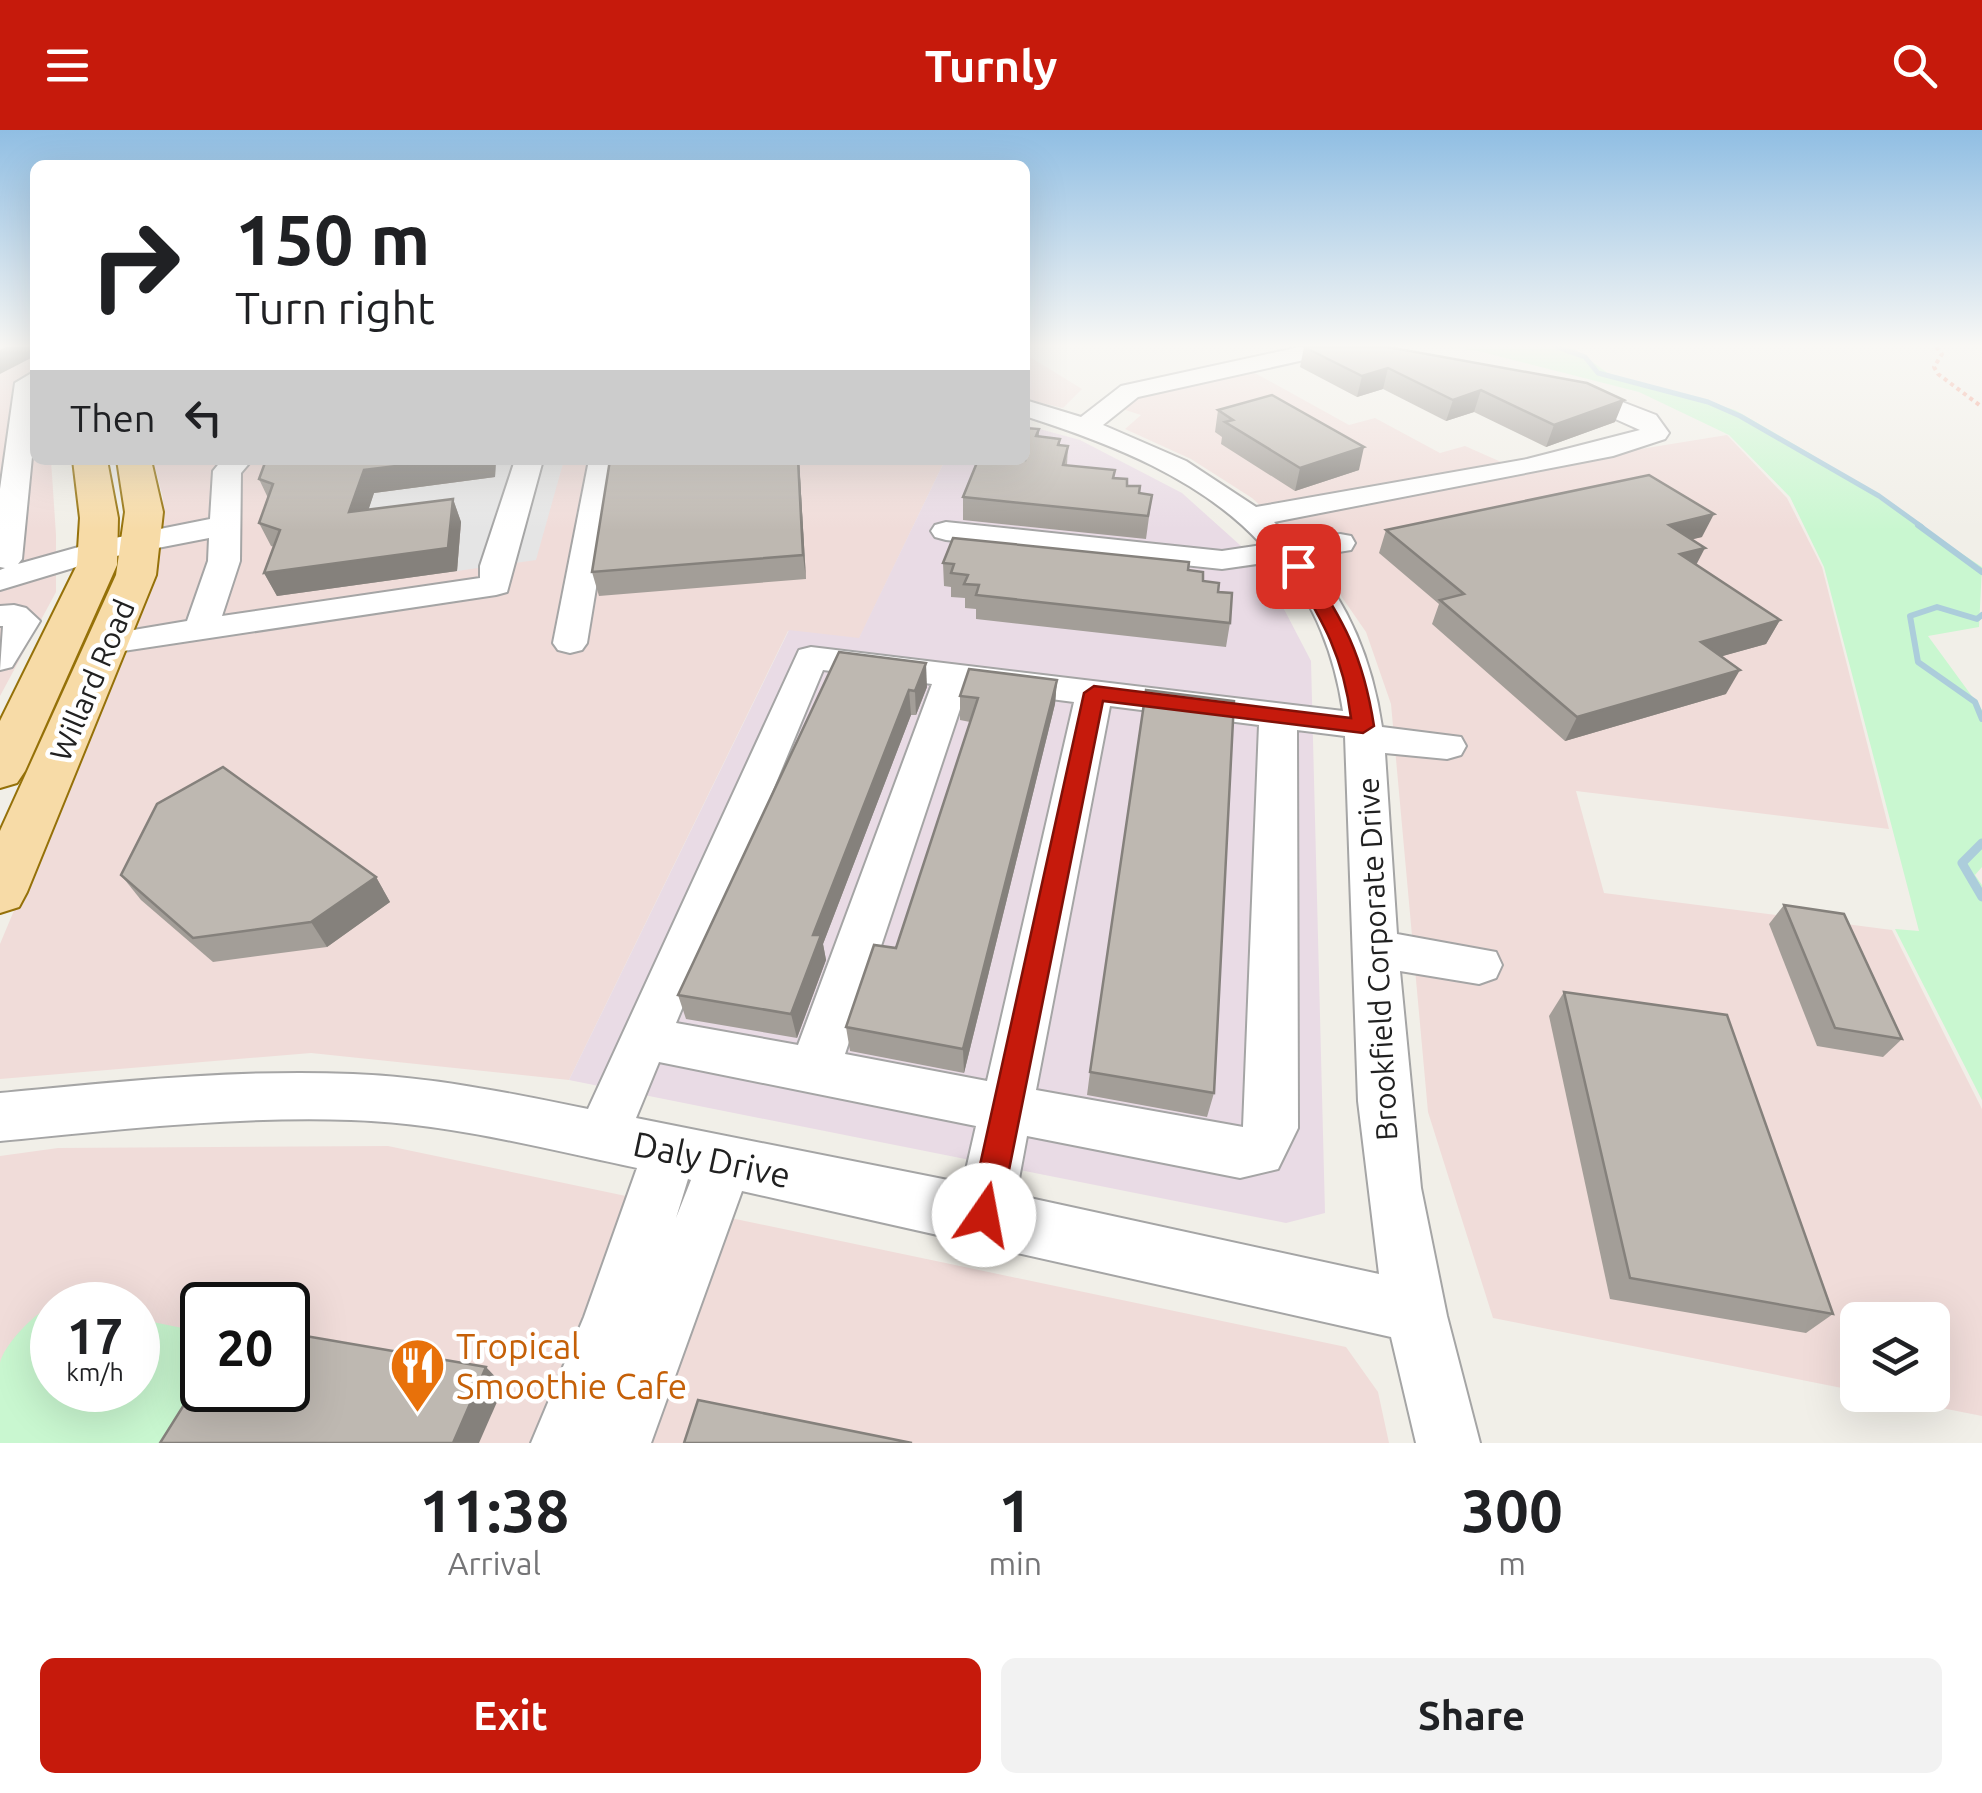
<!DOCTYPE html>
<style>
body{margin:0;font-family:Ubuntu,sans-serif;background:#f2f2f2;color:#202124;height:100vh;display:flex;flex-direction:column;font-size:38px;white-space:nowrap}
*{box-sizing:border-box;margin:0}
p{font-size:32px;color:#757577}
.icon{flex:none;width:55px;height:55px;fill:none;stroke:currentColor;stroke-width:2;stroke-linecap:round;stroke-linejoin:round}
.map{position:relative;height:1313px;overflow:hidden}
.details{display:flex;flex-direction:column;background:#fff;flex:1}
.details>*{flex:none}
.top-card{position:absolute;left:30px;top:30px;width:1000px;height:305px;border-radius:15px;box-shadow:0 10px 40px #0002;background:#fff;color:#202124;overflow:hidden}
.controls{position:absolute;left:1840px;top:1172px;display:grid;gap:20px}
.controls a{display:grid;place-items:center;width:110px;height:110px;border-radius:15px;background:#fff;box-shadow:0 10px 40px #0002;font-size:50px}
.speed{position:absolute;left:30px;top:1152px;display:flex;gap:20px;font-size:50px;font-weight:700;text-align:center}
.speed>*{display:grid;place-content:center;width:130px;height:130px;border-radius:50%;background:#fff;box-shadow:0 10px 40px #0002;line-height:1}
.speed small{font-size:25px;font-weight:400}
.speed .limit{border:5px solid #111;border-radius:15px;background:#fff;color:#111}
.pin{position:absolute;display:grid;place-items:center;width:85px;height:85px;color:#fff;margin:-42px;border-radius:20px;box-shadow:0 5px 15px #0006}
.me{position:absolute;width:110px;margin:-55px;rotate:12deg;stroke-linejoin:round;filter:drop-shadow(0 0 8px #0008)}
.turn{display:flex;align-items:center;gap:35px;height:210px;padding:0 40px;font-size:45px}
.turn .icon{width:130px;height:130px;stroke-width:2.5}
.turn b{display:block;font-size:70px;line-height:85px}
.then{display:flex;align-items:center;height:95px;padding:0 40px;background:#0003;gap:20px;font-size:38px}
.eta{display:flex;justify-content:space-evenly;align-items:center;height:170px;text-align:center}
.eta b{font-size:60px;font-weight:700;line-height:70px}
.primary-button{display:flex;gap:20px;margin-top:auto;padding:20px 40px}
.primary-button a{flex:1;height:115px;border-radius:15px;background:#c61a0c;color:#fff;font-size:40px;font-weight:700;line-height:115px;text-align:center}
.primary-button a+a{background:#f2f2f2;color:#202124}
header{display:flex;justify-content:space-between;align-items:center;height:130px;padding:0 40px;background:#c61a0c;color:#fff;font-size:45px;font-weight:700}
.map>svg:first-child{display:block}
.commercial{fill:#f0dcd9;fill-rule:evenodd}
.industrial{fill:#e9dbe5}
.park{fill:#c9f7d0}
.parking{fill:#e5e5e5}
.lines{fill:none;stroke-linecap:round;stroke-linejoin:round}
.stream-far2{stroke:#accddb;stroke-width:5}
.stream-far1{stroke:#accddb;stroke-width:6}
.stream{stroke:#accddb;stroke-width:9}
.minor-casing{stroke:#a5a5a5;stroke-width:4}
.major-casing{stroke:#957109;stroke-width:4}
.path{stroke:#f28e78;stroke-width:4;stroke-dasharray:4 4;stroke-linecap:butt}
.minor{fill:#fff;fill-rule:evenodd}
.major{fill:#f7dba7;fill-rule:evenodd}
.wall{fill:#a39e98}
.shaded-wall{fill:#85817c}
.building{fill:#beb8b1;stroke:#85817c;stroke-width:2.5}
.route{fill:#c61a0c;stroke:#811108;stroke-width:2.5}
.labels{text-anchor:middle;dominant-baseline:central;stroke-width:9;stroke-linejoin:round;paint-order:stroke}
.street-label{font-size:30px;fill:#212121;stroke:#fff}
.near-street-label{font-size:35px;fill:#212121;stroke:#fff}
.near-food-label{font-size:35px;fill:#c56008;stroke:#fff;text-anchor:start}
</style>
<header><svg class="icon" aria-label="menu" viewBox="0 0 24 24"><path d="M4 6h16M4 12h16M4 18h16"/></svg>Turnly<svg class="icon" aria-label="search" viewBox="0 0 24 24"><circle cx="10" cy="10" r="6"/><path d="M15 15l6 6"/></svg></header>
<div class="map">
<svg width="1982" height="1313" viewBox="0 0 1982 1313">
<rect width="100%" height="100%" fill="#f1efe8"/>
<!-- commercial -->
<g class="commercial">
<path d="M0 217H35V330H51L56 405V462L0 566Z"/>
<path d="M1025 224 1082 259 1063 278 1025 269Z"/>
<path d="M1244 237 1349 295 1375 288 1440 323 1465 316 1517 339 1727 305 1787 368 1822 437 1889 699 1576 661 1604 763 1892 800 1982 979V1286L1876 1265H1932V1190H1858L1857 1261 1493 1188 1428 982 1391 574 1366 502 1310 421 1252 368 1191 329 1125 299 1141 285 1110 275 1135 261Z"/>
<path d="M153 330H945L859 509 788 501 569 950 311 923 0 949V814L158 436 163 368Z"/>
<path d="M388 1016 1346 1217 1378 1262 1389 1313H0V1026L58 1018ZM52 1175H138V1260H52ZM202 1175H288V1260H202Z"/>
</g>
<!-- industrial -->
<path class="industrial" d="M1025 295 1080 310 1182 363 1260 433 1311 531 1325 1083 1286 1093 569 950 789 500 859 508 945 330H1025Z"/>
<!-- park -->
<g class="park">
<path d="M1443 217H1572L1609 244 1735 280 1811 324 1982 437 1979 497 1928 506 1982 580V737L1975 745 1982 755V970L1895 799 1919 801 1824 437 1790 367 1729 305 1639 262 1478 221Z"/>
<path d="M52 1176V1260H138V1189L202 1202 200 1313H0C0 1288 0 1257 0 1233 3 1216 36 1181 52 1176Z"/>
</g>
<!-- parking -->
<path class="parking" d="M496 330H564L536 430 457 441 461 392 353 406 374 363 494 347Z"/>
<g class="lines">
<!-- stream-far2 -->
<path class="stream-far2" d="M1557 217 1585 227 1598 243 1708 272 1740 286 1879 366 1922 397"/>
<!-- stream-far1 -->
<g class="stream-far1">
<path d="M1918 395 1982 442"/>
<path d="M1982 485 1977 489 1937 477 1910 486 1918 532 1975 572 1982 589"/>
</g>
<!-- stream -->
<path class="stream" d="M1982 713 1962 733 1982 767"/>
<defs>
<g id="minor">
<path d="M1300 217 1366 219 1354 226H1322L1138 267 1103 295 1186 331 1256 377 1527 329 1640 300 1564 266 1560 261 1573 253 1656 285 1669 303 1665 309 1613 326 1274 392 1292 411 1340 404 1351 406 1355 413 1351 420 1308 427C1350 475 1373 535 1382 597L1461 607 1466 616 1461 625 1447 629 1385 623 1397 804 1496 822 1502 835 1496 848 1479 854 1400 841 1421 1058 1447 1186 1480 1313H1416L1391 1207 742 1061 651 1313H531L584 1187 637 1038C542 1018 448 993 351 990 233 986 117 1000 0 1011V963C118 952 234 939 353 944 432 947 510 963 588 979L799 520 811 517 1343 581C1335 527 1315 472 1278 431L1222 439 946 410 935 407 931 401 935 395 946 392 1222 421 1262 415C1201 348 1109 313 1025 286V270L1081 287 1121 256ZM823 540 932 554 798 915 676 893ZM967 558 1074 572 987 951 845 924ZM1110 576 1259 595 1243 997 1036 960ZM1297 600 1345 606 1358 971 1379 1144 1016 1065 1027 1006 1240 1048 1278 1039 1298 998ZM659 932 976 996 963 1053 636 988ZM688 1049 691 1050 676 1088Z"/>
<path d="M35 241V296L22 429 18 434 100 411 210 389 213 341 222 330H252L241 343 240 431 222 486 480 448V436L515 330H543L507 462 496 465 110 523 98 520 93 513 98 506 187 491 208 431 209 408 106 428 0 460V440L5 438 0 437V359L15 253Z"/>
<path d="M589 330H617L587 513 582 520 570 523 558 520 553 513Z"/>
<path d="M14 475 26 478 40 491 12 537 0 540 3 496H0V476Z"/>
</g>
<g id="major">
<path d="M73 330H107L118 388 117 435 25 641 17 653 0 658V591L77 435 80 388Z"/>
<path d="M117 330H151L163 382 156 445 27 762 19 777 0 783V701L116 445 125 382Z"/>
</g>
</defs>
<!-- minor casing -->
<use href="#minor" class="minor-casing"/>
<!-- major casing -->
<use href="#major" class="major-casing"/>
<!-- path -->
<path class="path" d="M1936 217 1942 224 1934 237 1938 244 1982 277"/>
<!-- minor -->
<use href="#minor" class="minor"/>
<!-- major -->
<use href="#major" class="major"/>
</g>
<!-- wall -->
<g class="wall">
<path d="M1304 217 1615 292 1546 317 1474 282 1446 291 1383 259 1357 267 1300 237Z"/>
<path d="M1218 280 1359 340 1295 361 1221 314 1222 307 1215 302Z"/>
<path d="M1039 299V307L1060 309V315L1068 316 1067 335 1115 340 1114 348 1140 364 1152 365 1146 409 963 390V367Z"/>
<path d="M266 330H496L495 347 374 363 368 380 453 369 461 392 457 441 277 466 264 443 274 417 271 416 259 393 268 368 259 349Z"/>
<path d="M610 330H799L806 449 599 466 592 442Z"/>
<path d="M1386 400 1702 407 1692 409 1696 435 1780 490 1766 514 1722 526 1726 564 1565 611 1432 494 1439 474 1379 423Z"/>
<path d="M943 433 1188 440 1218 462 1230 493 1226 517 976 489V479L965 478V468L951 467V457L944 456Z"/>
<path d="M839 522 927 557 916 585H911L823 814 826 830 797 908 686 889 678 865Z"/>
<path d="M1057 550 1055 574 964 943 850 921 846 897 896 818 970 592 960 590V566Z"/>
<path d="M121 745 376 747 390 772 327 817 213 832 141 770Z"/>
<path d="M1784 775 1902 909 1883 927 1817 916 1769 794Z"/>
<path d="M1564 862 1833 1184 1806 1203 1610 1169 1549 886Z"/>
<path d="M1090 942 1214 963 1207 987 1087 965Z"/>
</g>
<!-- shaded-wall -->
<g class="shaded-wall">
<path d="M7 217H35V226L0 244V220Z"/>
<path d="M1388 238 1383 259 1357 267 1362 246Z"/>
<path d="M1481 260 1474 282 1446 291 1453 270Z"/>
<path d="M1624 270 1615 292 1546 317 1554 295Z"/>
<path d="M1364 317 1359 340 1295 361 1300 338Z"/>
<path d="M446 330H496L495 347 374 363 360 406 349 382 364 340Z"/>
<path d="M798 330H799L806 449 803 425Z"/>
<path d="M453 369 461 392 457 441 277 466 264 443Z"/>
<path d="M1714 384 1702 407 1658 418 1669 395Z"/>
<path d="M1705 418 1693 441 1680 424Z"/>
<path d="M1780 490 1766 514 1687 536 1701 512Z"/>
<path d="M926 533 927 557 916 585 915 561Z"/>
<path d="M1740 540 1726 564 1565 611 1577 587Z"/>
<path d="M1057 550 1055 574 964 943 963 919Z"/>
<path d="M909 560 911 585 823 814 826 830 797 908 791 884 813 805Z"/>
<path d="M376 747 390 772 327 817 311 792Z"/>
<path d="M486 1237 504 1256 479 1313H453Z"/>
</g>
<!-- building -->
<g class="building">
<path d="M1304 217H1388L1587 253 1624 270 1554 295 1481 260 1453 270 1388 238 1362 246Z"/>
<path d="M1272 265 1364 317 1300 338 1225 292 1233 290 1218 280Z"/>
<path d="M1025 298 1039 299 1036 306 1060 309 1058 315 1068 316 1063 335 1115 340 1113 348 1127 349V356H1140L1139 363 1152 365 1148 386 963 367 978 330H1025Z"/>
<path d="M266 330H446L364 340 349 382 453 369 448 418 264 443 280 400 259 393 273 354 259 349Z"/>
<path d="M610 330H798L803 425 592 442Z"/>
<path d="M1649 345 1714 384 1669 395 1705 418 1680 424 1780 490 1701 512 1740 540 1577 587 1440 470 1464 464 1386 400Z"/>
<path d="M953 408 1189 432 1188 440 1203 442V451L1219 453 1218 462 1232 463 1230 493 976 465 979 455 964 454 968 445 951 443 954 434 943 433Z"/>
<path d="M839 522 926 533 915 561 909 560 813 805H821L791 884 678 865Z"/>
<path d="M969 539 1057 550 963 919 846 897 874 815 896 818 978 568 960 566Z"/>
<path d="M1146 560 1234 571 1214 963 1090 942Z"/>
<path d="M223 637 376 747 311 792 193 808 121 745 157 674Z"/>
<path d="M1784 775 1844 784 1902 909 1835 898Z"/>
<path d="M1564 862 1727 885 1833 1184 1630 1148Z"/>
<path d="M288 1203 486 1237 453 1313H160L202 1246V1260H288Z"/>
<path d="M698 1270 912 1313H684Z"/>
</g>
<!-- sky -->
<linearGradient id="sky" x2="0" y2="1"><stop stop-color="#90bee3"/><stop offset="0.54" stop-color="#f9f8f5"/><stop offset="1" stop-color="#f9f8f5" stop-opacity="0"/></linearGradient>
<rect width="1982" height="400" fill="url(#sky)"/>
<!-- route -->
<path class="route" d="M1298 430 1305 432C1344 491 1363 525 1374 596L1363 603 1103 571 1000 1085 996 1096 984 1100 973 1096 969 1085 1084 563 1094 556 1351 588C1343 524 1322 490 1290 436Z"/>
<!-- icons -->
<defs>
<symbol id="restaurant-pin" viewBox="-11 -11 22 30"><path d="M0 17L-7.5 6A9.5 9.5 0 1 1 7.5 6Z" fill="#e8710a" stroke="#fff"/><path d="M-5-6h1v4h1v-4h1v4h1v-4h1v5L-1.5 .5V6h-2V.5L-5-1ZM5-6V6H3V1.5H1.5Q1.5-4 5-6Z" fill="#fff"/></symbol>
</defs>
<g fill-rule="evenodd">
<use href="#restaurant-pin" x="386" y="1204" width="63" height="86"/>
</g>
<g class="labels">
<!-- street labels -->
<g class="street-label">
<text transform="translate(92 550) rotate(-67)">Willard Road</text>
<text transform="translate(1377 829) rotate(-93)">Brookfield Corporate Drive</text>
</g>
<!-- near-street labels -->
<g class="near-street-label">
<text transform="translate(712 1029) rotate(12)">Daly Drive</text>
</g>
<!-- near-food labels -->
<g class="near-food-label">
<text x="456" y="1216">Tropical<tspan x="456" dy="40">Smoothie Cafe</tspan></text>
</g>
</g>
</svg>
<div class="controls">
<a><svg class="icon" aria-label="layers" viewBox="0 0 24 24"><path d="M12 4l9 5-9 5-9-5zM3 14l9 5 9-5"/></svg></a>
</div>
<div class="speed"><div>17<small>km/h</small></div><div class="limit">20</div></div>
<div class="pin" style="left:1298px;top:436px;background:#d93025"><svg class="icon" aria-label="arrive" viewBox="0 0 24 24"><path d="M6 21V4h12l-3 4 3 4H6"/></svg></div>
<svg class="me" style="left:984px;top:1085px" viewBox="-20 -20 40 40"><circle r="19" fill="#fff"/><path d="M0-13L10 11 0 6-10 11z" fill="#c61a0c"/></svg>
<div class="top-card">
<div class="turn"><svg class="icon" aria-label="right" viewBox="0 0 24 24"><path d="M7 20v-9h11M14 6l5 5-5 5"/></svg><div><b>150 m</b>Turn right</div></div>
<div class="then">Then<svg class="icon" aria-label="left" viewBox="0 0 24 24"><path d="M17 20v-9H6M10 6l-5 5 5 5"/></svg></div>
</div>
</div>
<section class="details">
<div class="eta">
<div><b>11:38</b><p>Arrival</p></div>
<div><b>1</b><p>min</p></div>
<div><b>300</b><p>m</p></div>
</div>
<div class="primary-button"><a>Exit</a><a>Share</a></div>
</section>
